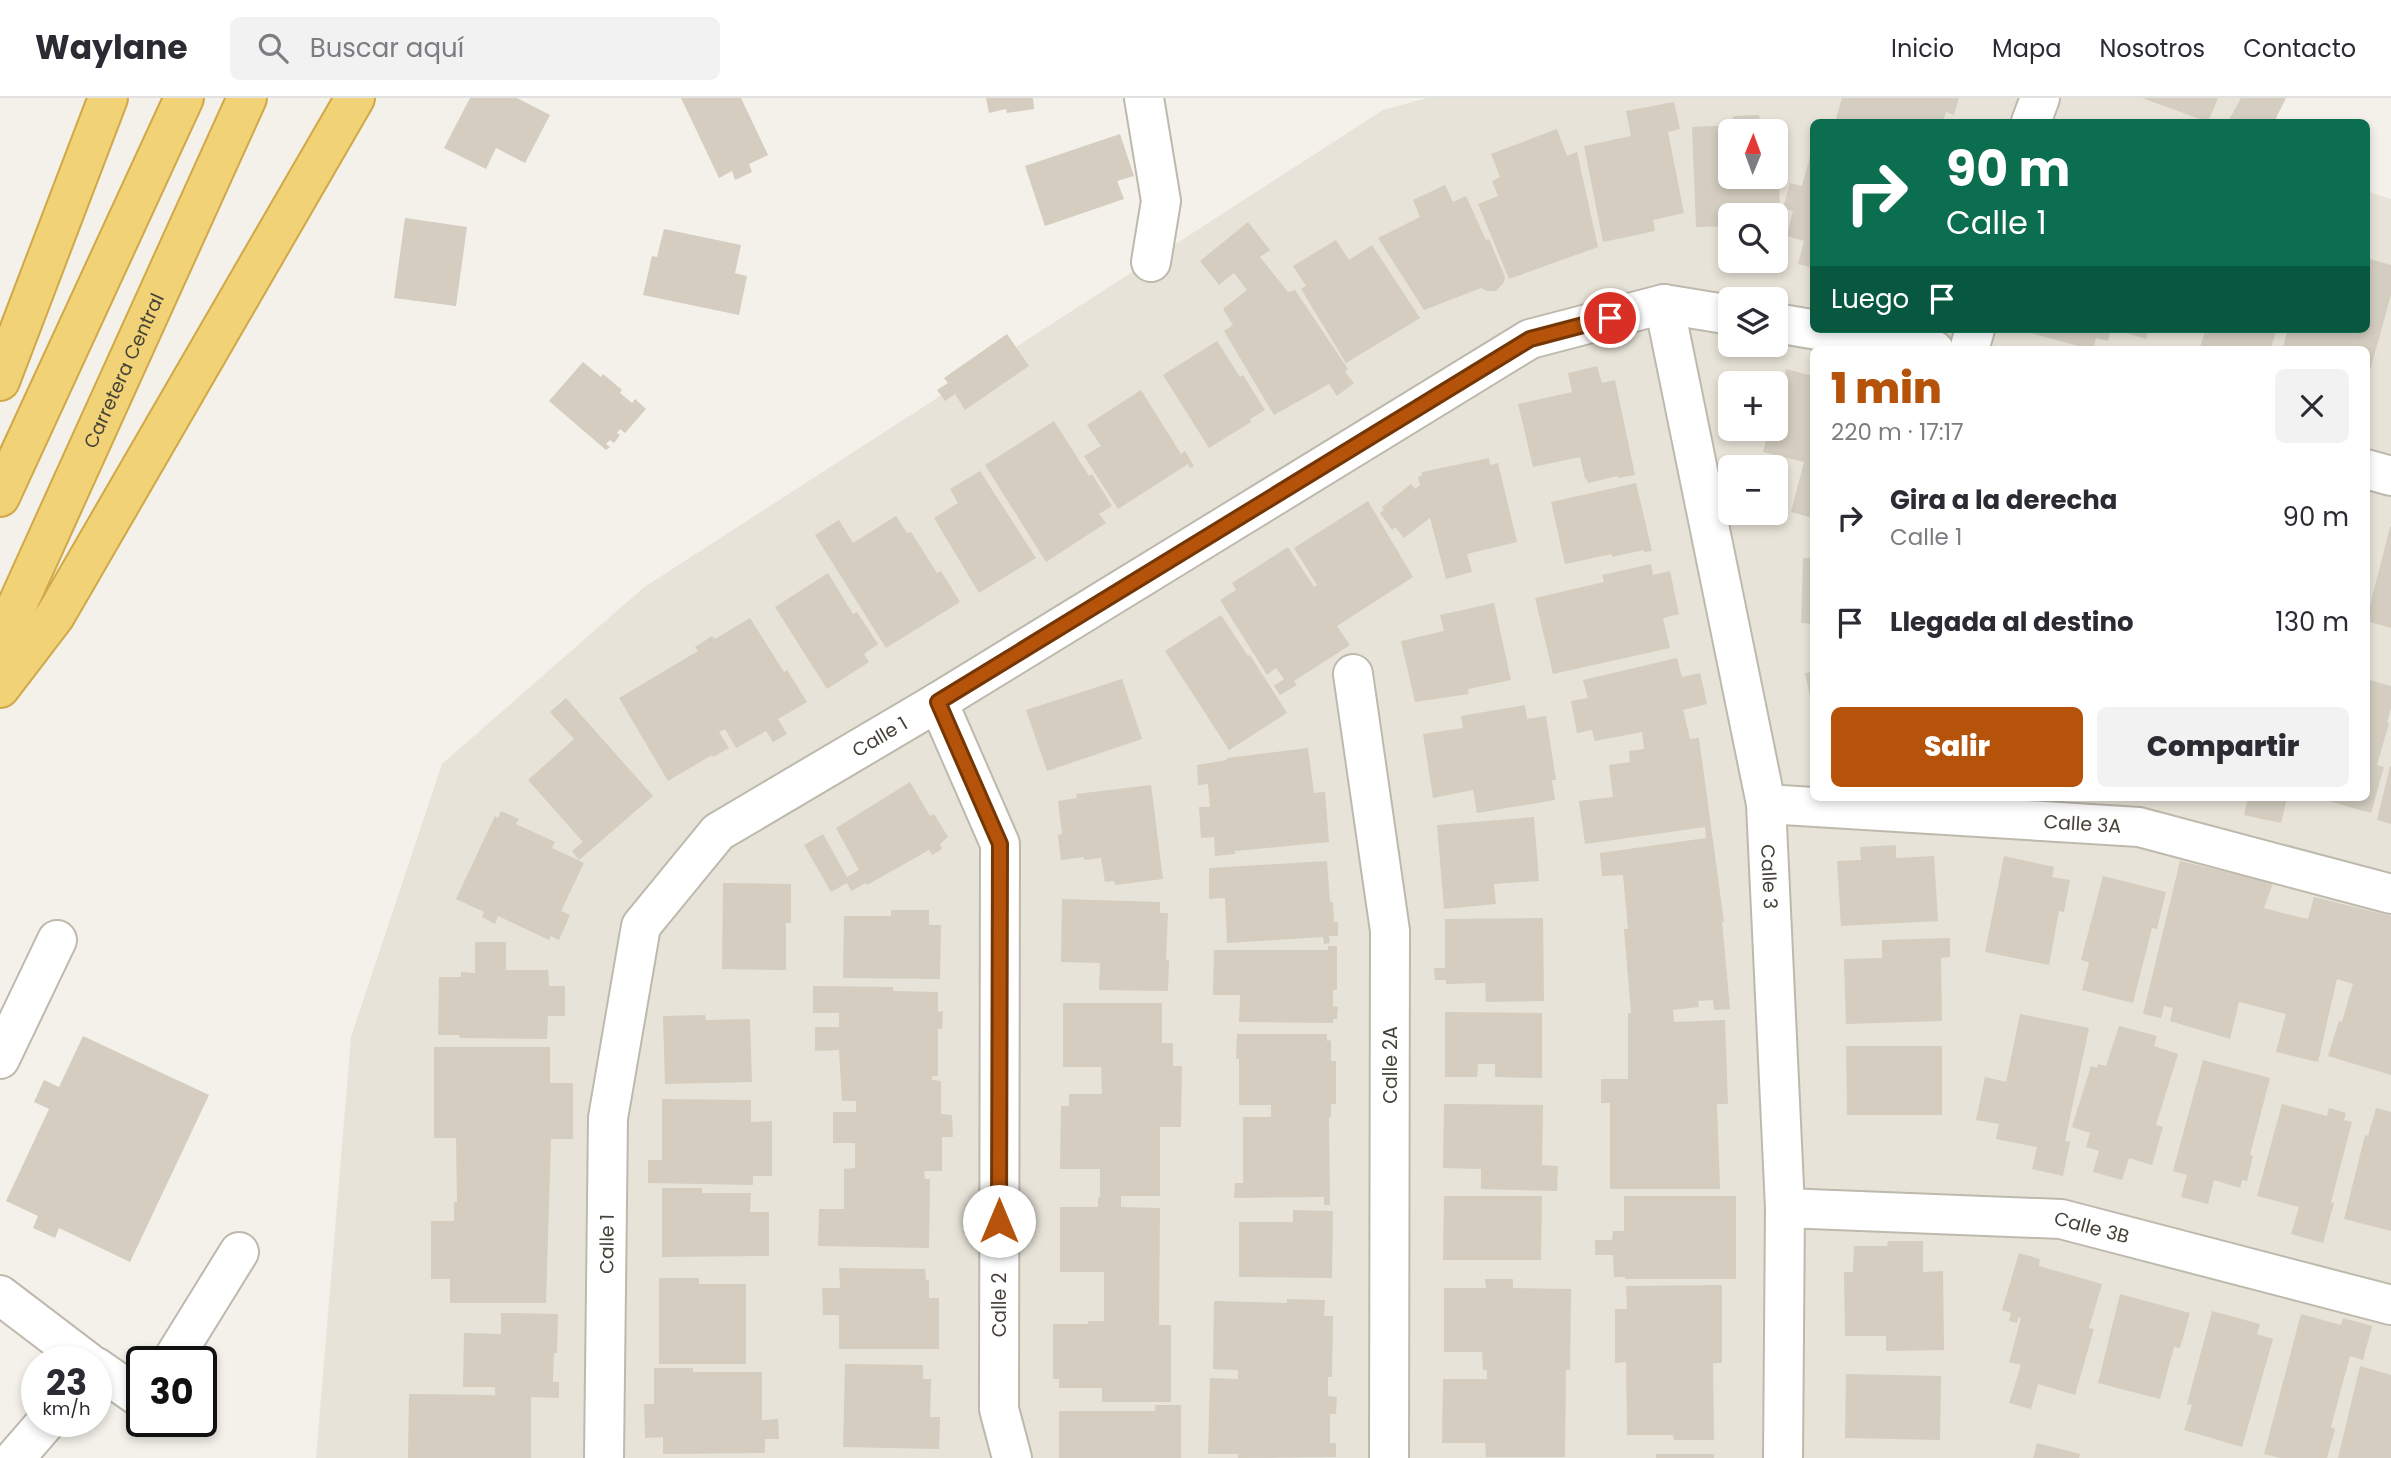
<!DOCTYPE html>
<html lang="es">
<meta charset="utf-8">
<style>
body{margin:0;font-family:Poppins,sans-serif;background:#f2f2f3;color:#2b2b33;height:100vh;display:flex;flex-direction:column;font-size:26px;white-space:nowrap}
*{box-sizing:border-box;margin:0}
p{font-size:23px;color:#7c7c81}
.icon{flex:none;width:38px;height:38px;fill:none;stroke:currentColor;stroke-width:2;stroke-linecap:round;stroke-linejoin:round}
.map{position:relative;flex:1;overflow:hidden}
.drawer{position:absolute;left:1810px;top:248px;width:560px;height:455px;display:flex;flex-direction:column;background:#fff;border-radius:10px;box-shadow:0 4px 10px #0003}
.drawer>*{flex:none}
.guide{position:absolute;left:1810px;top:21px;width:560px;height:214px;border-radius:10px;box-shadow:0 4px 10px #0003;background:#0b6e4f;color:#fff;overflow:hidden}
.needle{width:46px;rotate:1deg}
.fabs{position:absolute;left:1718px;top:21px;display:grid;gap:14px}
.fabs a{display:grid;place-items:center;width:70px;height:70px;border-radius:10px;background:#fff;box-shadow:0 4px 10px #0003;font-size:35px}
.speed{position:absolute;left:21px;top:1248px;display:flex;gap:14px;font-size:35px;font-weight:700;text-align:center}
.speed>*{display:grid;place-content:center;width:91px;height:91px;border-radius:50%;background:#fff;box-shadow:0 4px 10px #0003;line-height:1}
.speed small{font-size:18px;font-weight:400}
.speed .limit{border:4px solid #111;border-radius:10px;background:#fff;color:#111}
.pin{position:absolute;display:grid;place-items:center;width:60px;height:60px;color:#fff;margin:-30px;border:4px solid #fff;border-radius:50%;box-shadow:0 2px 7px #0007}
.me{position:absolute;width:77px;margin:-38px;rotate:0deg;stroke-linejoin:round;filter:drop-shadow(0 0 5px #0008)}
.turn{display:flex;align-items:center;gap:24px;height:147px;padding:0 21px;font-size:32px}
.turn .icon{width:91px;height:91px;stroke-width:2.5}
.turn b{display:block;font-size:49px;line-height:60px}
.then{display:flex;align-items:center;height:66px;padding:0 21px;background:#0003;gap:14px;font-size:26px}
.round{display:grid;place-items:center;flex:none;width:74px;height:74px;border-radius:10px;background:#f2f2f3}
.head{display:flex;align-items:center;justify-content:space-between;height:119px;padding:0 21px}
h1{font-size:42px;font-weight:800;line-height:52px;color:#b45309}
.button{display:flex;gap:14px;margin-top:auto;padding:14px 21px}
.button a{flex:1;height:80px;border-radius:10px;background:#b45309;color:#fff;font-size:28px;font-weight:800;line-height:80px;text-align:center}
.button a+a{background:#f2f2f3;color:#2b2b33}
ul{padding:0;list-style:none}
li{display:flex;align-items:center;gap:21px;height:105px;padding:0 21px}
li div{flex:1}
li b{display:block;font-size:26px}
li em{font-style:normal}
header{display:flex;align-items:center;gap:42px;box-sizing:border-box;height:98px;padding:0 35px;background:#fff;border-bottom:2px solid #e1e1e2}
header strong{font-size:33px}
nav{display:flex;gap:38px;margin-inline-start:auto;font-size:24px}
.search{width:490px;height:63px;background:#f2f2f3;display:flex;align-items:center;gap:18px;box-sizing:border-box;padding:0 24px;border-radius:10px;color:#7c7c81;font-size:26px}
.map>svg:first-child{display:block}
.residential{fill:#e7e3d8;fill-rule:evenodd}
.building{fill:#d4cdc0;fill-rule:evenodd}
.lines{fill:none;stroke-linecap:round;stroke-linejoin:round}
.minor-casing{stroke:#beb9ad;stroke-width:42}
.highway-casing{stroke:#d0a847;stroke-width:42}
.minor{stroke:#fff;stroke-width:38}
.highway{stroke:#f1d276;stroke-width:38}
.route-casing{stroke:#753606;stroke-width:18}
.route{stroke:#b45309;stroke-width:12}
.labels{text-anchor:middle;dominant-baseline:central;stroke-width:7;stroke-linejoin:round;paint-order:stroke}
.street-label{font-size:19px;fill:#464238;stroke:#fff}
</style>
<header>
<strong>Waylane</strong>
<div class="search"><svg class="icon" aria-label="search" viewBox="0 0 24 24"><circle cx="10" cy="10" r="6"/><path d="M15 15l6 6"/></svg>Buscar aquí</div>
<nav><a>Inicio</a><a>Mapa</a><a>Nosotros</a><a>Contacto</a></nav>
</header>
<div class="map">
<svg width="2391" height="1360" viewBox="0 0 2391 1360">
<rect width="100%" height="100%" fill="#f3f1e9"/>
<!-- residential -->
<path class="residential" d="M1427 0H2260L2249 24H1813V231H2366V93L2391 101V1360H316L351 939 442 666 643 490 1383 12ZM1731 33H1776V79H1731ZM1731 117H1776V163H1731ZM1731 201H1776V247H1731ZM1813 252H2366V700H1813ZM1731 285H1776V331H1731ZM1731 369H1776V415H1731Z"/>
<!-- building -->
<g class="building">
<path d="M470 0H517L550 17 525 65 496 50 486 71 444 50Z"/>
<path d="M681 0H741L768 57 749 66 752 74 735 82 732 73 719 80Z"/>
<path d="M986 0H1033L1034 11 1007 15 1006 11 989 15Z"/>
<path d="M1842 0H1959L1954 17 1946 14 1943 24H1835Z"/>
<path d="M2142 0H2218L2208 24Z"/>
<path d="M2241 0H2286L2274 24H2228Z"/>
<path d="M1674 4 1680 31 1668 34 1684 115 1653 122 1655 133 1603 144 1584 48 1631 38 1626 13Z"/>
<path d="M1759 17 1760 25 1785 24 1787 78 1779 79 1780 115 1731 117V128L1696 129 1692 29 1733 27V18ZM1731 33H1776V79H1731Z"/>
<path d="M1557 31 1567 58 1577 54 1598 149 1509 181 1478 106 1498 98 1492 83 1500 79 1491 56Z"/>
<path d="M1120 36 1134 78 1117 83 1124 101 1045 128 1025 68Z"/>
<path d="M1812 51 1813 52V170L1798 166 1804 143 1787 138 1793 113 1783 110 1790 85 1802 88Z"/>
<path d="M1445 87 1453 104 1466 98 1486 142 1489 141 1505 179 1504 184 1496 193H1487L1481 190 1424 212 1378 140 1420 119 1413 102Z"/>
<path d="M405 120 467 129 456 208 394 200Z"/>
<path d="M1248 124 1270 152 1260 159 1288 194 1295 192 1348 271 1345 274 1354 285 1337 298 1329 286 1274 317 1224 233 1233 227 1223 211 1247 192 1234 175 1219 187 1200 163Z"/>
<path d="M664 131 741 147 735 175 747 178 739 217 643 197 652 158 657 159Z"/>
<path d="M1336 142 1349 162 1372 147 1420 220 1346 265 1301 191 1306 188 1293 168Z"/>
<path d="M2366 160 2391 167V197L2367 283 2366 252H2282L2288 231H2366Z"/>
<path d="M2025 231H2111L2108 243 2096 240 2093 252 2030 235Z"/>
<path d="M2114 231H2149L2146 241Z"/>
<path d="M2206 231H2277L2270 252H2199Z"/>
<path d="M1007 236 1029 268 965 312 955 296 945 303 937 292 948 285 944 280Z"/>
<path d="M1217 243 1240 279 1243 277 1265 312 1250 321 1251 324 1209 350 1163 277Z"/>
<path d="M583 264 601 279 603 276 622 292 620 295 632 305 635 301 646 311 625 335 620 331 617 335 620 337 614 345 610 342 606 346 610 349 606 352 549 303Z"/>
<path d="M1597 268 1602 285 1615 282 1635 377 1618 380V378L1588 385 1586 380 1585 381 1580 359 1533 369 1518 306 1572 294 1568 275Z"/>
<path d="M1786 271 1813 278V420L1791 414 1804 364 1763 354 1769 331H1776V285L1783 286Z"/>
<path d="M1141 292 1181 356 1185 353 1194 368 1190 370 1188 366 1118 411 1084 358 1101 348 1087 327Z"/>
<path d="M1054 323 1089 378 1092 376 1112 408 1099 416 1106 425 1046 464 985 367Z"/>
<path d="M1489 360 1490 367 1498 365 1517 444 1467 456 1472 474 1446 481 1430 420 1404 440 1395 429 1392 432 1380 415 1384 412 1382 409 1411 386 1415 391 1420 387 1418 379 1422 377V374Z"/>
<path d="M980 373 1036 460 979 495 934 420 958 405 950 391Z"/>
<path d="M1636 385 1652 453 1644 454V452L1612 459V456L1565 466 1551 404Z"/>
<path d="M1368 403 1413 479 1337 528 1350 547 1294 583 1297 587 1280 597 1274 588 1284 581 1276 570 1267 577 1220 502 1236 492 1232 485 1288 449 1314 489 1317 487 1294 450Z"/>
<path d="M896 418 907 435 911 434 937 475 941 473 960 504 886 550 815 437 839 422 853 445Z"/>
<path d="M2390 429H2391V530L2366 523Z"/>
<path d="M1803 460H1813V526L1801 525Z"/>
<path d="M1651 466 1653 477 1670 473 1679 516 1663 520 1670 550 1553 576 1535 500 1604 484 1602 477Z"/>
<path d="M828 475 853 516 857 514 878 546 864 556 869 564 827 591 775 509Z"/>
<path d="M1494 505 1511 582 1468 591 1469 596 1415 604 1401 543 1444 533 1440 517Z"/>
<path d="M1221 517 1248 558 1250 557 1287 615 1229 652 1165 553Z"/>
<path d="M750 520 784 574 787 572 807 604 778 621 787 636 773 644 766 633 736 650 725 631 719 634 729 650 713 659 712 657 668 683 619 600 698 553 695 549 712 538 715 541Z"/>
<path d="M1677 560 1682 579 1700 575 1707 606 1683 612 1690 641 1699 640 1724 824 1722 823 1730 911 1714 912 1713 902 1698 903 1699 909 1673 912 1674 924 1725 922 1728 1006H1717L1720 1091H1610V1005H1601V981H1628V915H1631L1624 831H1628L1623 777 1602 778 1600 755 1706 740 1705 729 1585 746 1579 703 1613 699 1609 667 1630 664 1629 653 1644 651 1642 634 1595 643 1592 632 1577 635 1571 603 1588 600 1583 582Z"/>
<path d="M1813 574V605L1812 606 1805 575Z"/>
<path d="M1122 581 1142 641 1047 673 1026 612Z"/>
<path d="M2366 581 2391 588V610L2387 624 2389 625 2377 667 2384 669 2371 715 2321 701 2366 700Z"/>
<path d="M566 600 653 698 579 762 572 753 583 744 528 682 574 641 550 614Z"/>
<path d="M1525 607 1527 621 1546 618 1556 682H1552L1555 702 1477 715 1473 692 1433 700 1423 636 1463 630 1461 618Z"/>
<path d="M1308 650 1314 695 1325 694 1329 744 1235 753V756L1215 758 1214 739 1201 740 1199 709H1210L1208 686 1198 687 1197 667 1227 662V660Z"/>
<path d="M2390 668H2391V726L2377 722Z"/>
<path d="M910 684 930 718 934 716 948 739 940 746 942 751 932 757 929 752 867 787 866 785 851 793 847 785 831 794 804 747 823 736 847 779 859 772 836 730Z"/>
<path d="M1151 687 1163 781 1115 787 1114 783 1105 784 1101 760 1084 762V759L1061 762 1058 737 1062 736 1058 703 1077 700 1076 696Z"/>
<path d="M2248 700H2287L2281 725 2244 717Z"/>
<path d="M501 713 519 721 516 726 555 744 552 750 584 765 561 813 570 817 559 842 551 838 549 842 498 818 495 826 482 819 484 814 456 801 495 718 498 720Z"/>
<path d="M1534 719 1539 783 1494 786 1496 806 1444 811 1437 727Z"/>
<path d="M1896 747V760L1934 758 1938 823 1841 828 1837 763 1861 762 1860 749Z"/>
<path d="M2004 758 2054 769 2052 779 2070 782 2064 814 2059 813 2049 867 1985 854Z"/>
<path d="M1327 763 1330 804H1333L1334 824H1338V838H1329L1330 845 1324 846 1323 839 1227 845 1225 800 1209 801V770Z"/>
<path d="M2180 763 2273 785 2264 810 2286 816 2308 821 2314 799 2391 818V977L2328 958 2339 923 2342 924 2353 886 2337 881 2318 964 2276 954 2286 916 2239 904 2230 941 2170 923 2173 910 2164 908 2161 920 2143 916Z"/>
<path d="M2103 778 2166 794 2157 831 2152 830 2133 905 2082 892 2089 864 2081 862Z"/>
<path d="M723 785 791 786V825H786V872L722 871Z"/>
<path d="M1062 801 1160 804V815H1168L1166 862H1169L1168 893 1099 892 1100 865 1061 864Z"/>
<path d="M891 812H929V827H941L940 881 843 880 844 818H891Z"/>
<path d="M1543 820 1544 903 1486 904 1485 885 1446 886V882H1435L1434 870H1445V821Z"/>
<path d="M1950 840V859L1941 860 1942 923 1846 926 1844 861 1882 860V842Z"/>
<path d="M475 844H506V872H548L549 888H565V918H548L547 941 460 940 459 937H438L439 879H461V874L475 875Z"/>
<path d="M1328 848H1337V892H1333V908L1338 909 1337 921H1333V925L1239 924 1240 897H1213L1214 852H1328Z"/>
<path d="M813 888 893 889V893L938 894V914L943 913 942 931H938V978H932V982L941 983V1016L952 1017 953 1039H942V1073H924L925 1081H930L929 1150 818 1148 819 1111H844V1071L855 1070V1045H833V1014H856V1003H842L839 952 815 953V929H839V915H813Z"/>
<path d="M1063 905H1162V945H1173V968H1182L1181 1029H1160V1098H1121V1109L1160 1110 1159 1227H1171V1304H1102V1290H1059V1281H1053V1226H1088V1223H1104V1174H1060V1109H1098V1099H1100V1071H1060L1061 1008H1069V996H1102L1101 969H1063Z"/>
<path d="M1445 914 1542 915V980L1495 979V966H1478L1477 979H1445Z"/>
<path d="M2020 916 2089 930 2065 1043 2070 1044 2063 1078 2032 1071 2037 1049 1996 1041 1999 1026 1976 1022 1985 979 2006 984Z"/>
<path d="M705 917 706 922 750 921 752 984 665 986 663 918Z"/>
<path d="M2119 928 2157 938 2154 948 2178 956 2156 1027 2163 1029 2152 1067 2129 1060 2122 1082 2093 1074 2099 1053 2086 1049 2090 1035 2072 1029 2091 968 2097 970 2098 966 2106 968Z"/>
<path d="M1237 936H1327V943L1331 942V963H1336V1006H1331V1019H1329L1330 1107H1324V1099L1234 1100 1235 1085H1243V1019H1271V1007H1239V961H1236Z"/>
<path d="M83 938 209 997 130 1164 59 1130 55 1140 33 1130 38 1118 6 1103 49 1011 34 1004 44 982 59 989Z"/>
<path d="M1846 948H1942V1017H1847Z"/>
<path d="M434 949H550V985H573V1041H551L546 1205H450V1181H431V1123H454V1104H457L456 1040H434Z"/>
<path d="M2203 962 2270 980 2250 1057 2253 1058 2247 1083 2242 1082 2240 1090 2214 1082 2208 1106 2181 1099 2187 1077 2173 1073Z"/>
<path d="M662 1001 751 1002V1024L772 1023V1078H753V1087L648 1085V1062H662Z"/>
<path d="M1444 1006 1543 1007 1542 1067 1558 1068 1557 1093 1481 1091V1071L1443 1070Z"/>
<path d="M2282 1006 2327 1018 2329 1010 2346 1015 2344 1022 2352 1024 2331 1104 2334 1105 2323 1145 2291 1136 2299 1109 2257 1098Z"/>
<path d="M2376 1010 2391 1014V1133L2344 1121 2365 1037 2368 1038Z"/>
<path d="M662 1090H702V1095H751L750 1114H769V1158L662 1159Z"/>
<path d="M1444 1098H1542L1541 1162H1443Z"/>
<path d="M1624 1098H1736V1181H1625V1179H1614L1613 1157H1595V1142H1612L1613 1133H1624Z"/>
<path d="M1293 1112 1333 1113 1332 1180 1239 1179V1124H1293Z"/>
<path d="M1888 1143H1923V1174L1943 1173 1944 1252 1886 1253V1238H1845L1844 1174H1853L1854 1148H1887Z"/>
<path d="M2019 1155 2040 1161 2039 1168 2102 1186 2089 1230 2094 1231 2075 1297 2038 1286 2031 1311 2009 1305 2021 1267 2009 1264 2021 1220 2018 1219 2017 1225 2009 1223 2011 1215 2002 1212Z"/>
<path d="M839 1170 925 1171 926 1182H929V1200H939V1251H839V1217H823L822 1190H840Z"/>
<path d="M659 1180H699V1186H746V1266H659Z"/>
<path d="M1485 1181H1513V1190L1571 1191 1570 1272H1566L1565 1359H1486L1485 1345H1442L1443 1281H1487V1272H1483L1482 1254H1444V1190H1486Z"/>
<path d="M1722 1187V1265H1713L1714 1342H1674L1673 1337H1627L1626 1264 1615 1265V1211H1627L1626 1188Z"/>
<path d="M2120 1196 2190 1215 2180 1250 2174 1249 2160 1301 2098 1285Z"/>
<path d="M1287 1201 1325 1202 1324 1218H1333L1332 1279H1328V1298L1337 1299 1336 1316H1330V1345H1336V1359L1238 1360V1356H1208L1210 1280 1238 1281V1272L1213 1271 1214 1203 1287 1205Z"/>
<path d="M2212 1213 2260 1226 2257 1236 2273 1241 2242 1349 2184 1332 2192 1307 2187 1306Z"/>
<path d="M501 1215 558 1216 557 1255H554L553 1284H559V1300L531 1299V1360H408L409 1296 495 1297V1289H463L464 1235 501 1236Z"/>
<path d="M2301 1216 2341 1227 2343 1220 2372 1228 2363 1262 2350 1258 2331 1329 2335 1331 2327 1360H2280L2264 1356Z"/>
<path d="M845 1266 923 1267V1281H931L930 1319H940L939 1351 843 1349Z"/>
<path d="M2360 1268 2391 1277V1360H2338Z"/>
<path d="M654 1270H693V1274H762V1322L778 1321 779 1341H765V1355L663 1356V1339L645 1340 644 1306H654Z"/>
<path d="M1846 1276 1941 1278 1940 1342 1845 1340Z"/>
<path d="M1155 1307H1181V1360H1059V1313H1155Z"/>
<path d="M2037 1345 2080 1356 2079 1360H2033Z"/>
<rect x="1656" y="1356" width="58" height="4"/>
</g>
<g class="lines">
<defs>
<g id="minor">
<path d="M1144 0 1161 103 1151 164"/>
<path d="M2031 24 2040 0"/>
<path id="s1" d="M1664 206 1766 706 1785 1110 1783 1360"/>
<path d="M1776 225 1934 252"/>
<path d="M1969 252 1975 231"/>
<path d="M2366 371 2391 378"/>
<path d="M1353 576 1390 833 1389 1360"/>
<path d="M938 604 1000 746 999 1311 1012 1360"/>
<path id="s2" d="M1766 706 2139 729 2391 796"/>
<path d="M0 961 57 842"/>
<path id="s3" d="M1785 1110 2061 1121 2391 1207"/>
<path d="M0 1197 88 1264"/>
<path d="M171 1264 239 1154"/>
<path d="M96 1269 142 1301"/>
<path d="M15 1360 47 1323"/>
<path id="s4" d="M604 1360 608 1020 641 828 718 734 938 604 1530 241 1664 206 1731 217"/>
</g>
<g id="highway">
<path d="M0 283 108 0"/>
<path d="M0 399 184 0"/>
<path id="s5" d="M0 545 247 0"/>
<path d="M0 590 55 518 355 0"/>
</g>
</defs>
<!-- minor casing -->
<use href="#minor" class="minor-casing"/>
<!-- highway casing -->
<use href="#highway" class="highway-casing"/>
<!-- minor -->
<use href="#minor" class="minor"/>
<!-- highway -->
<use href="#highway" class="highway"/>
</g>
<g class="lines">
<defs>
<path id="route" d="M999 1123 1000 746 938 604 1530 241 1610 220"/>
</defs>
<!-- route casing -->
<use href="#route" class="route-casing"/>
<!-- route -->
<use href="#route" class="route"/>
</g>
<g class="labels">
<!-- street labels -->
<g class="street-label">
<text stroke="none"><textPath href="#s5" startOffset="299">Carretera Central</textPath></text>
<text stroke="none"><textPath href="#s4" startOffset="844">Calle 1</textPath></text>
<text stroke="none"><textPath href="#s2" startOffset="317">Calle 3A</textPath></text>
<text stroke="none"><textPath href="#s1" startOffset="583">Calle 3</textPath></text>
<text transform="translate(1390 967) rotate(-90)">Calle 2A</text>
<text stroke="none"><textPath href="#s3" startOffset="308">Calle 3B</textPath></text>
<text stroke="none"><textPath href="#s4" startOffset="214">Calle 1</textPath></text>
<text transform="translate(999 1207) rotate(-90)">Calle 2</text>
</g>
</g>
</svg>
<div class="fabs">
<a><svg class="needle" viewBox="-14 -14 28 28"><path d="M0-13l5 13h-10z" fill="#e53935"/><path d="M0 13l5-13h-10z" fill="#7c7c81"/></svg></a>
<a><svg class="icon" aria-label="search" viewBox="0 0 24 24"><circle cx="10" cy="10" r="6"/><path d="M15 15l6 6"/></svg></a>
<a><svg class="icon" aria-label="layers" viewBox="0 0 24 24"><path d="M12 4l9 5-9 5-9-5zM3 14l9 5 9-5"/></svg></a>
<a>+</a>
<a>−</a>
</div>
<div class="speed"><div>23<small>km/h</small></div><div class="limit">30</div></div>
<div class="pin" style="left:1610px;top:220px;background:#d93025"><svg class="icon" aria-label="arrive" viewBox="0 0 24 24"><path d="M6 21V4h12l-3 4 3 4H6"/></svg></div>
<svg class="me" style="left:999px;top:1123px" viewBox="-20 -20 40 40"><circle r="19" fill="#fff"/><path d="M0-13L10 11 0 6-10 11z" fill="#b45309"/></svg>
<div class="guide">
<div class="turn"><svg class="icon" aria-label="right" viewBox="0 0 24 24"><path d="M7 20v-9h11M14 6l5 5-5 5"/></svg><div><b>90 m</b>Calle 1</div></div>
<div class="then">Luego<svg class="icon" aria-label="arrive" viewBox="0 0 24 24"><path d="M6 21V4h12l-3 4 3 4H6"/></svg></div>
</div>
<section class="drawer">
<div class="head"><div><h1>1 min</h1><p>220 m · 17:17</p></div><a class="round"><svg class="icon" aria-label="close" viewBox="0 0 24 24"><path d="M6 6l12 12M18 6L6 18"/></svg></a></div>
<ul>
<li><svg class="icon" aria-label="right" viewBox="0 0 24 24"><path d="M7 20v-9h11M14 6l5 5-5 5"/></svg><div><b>Gira a la derecha</b><p>Calle 1</p></div><em>90 m</em></li>
<li><svg class="icon" aria-label="arrive" viewBox="0 0 24 24"><path d="M6 21V4h12l-3 4 3 4H6"/></svg><div><b>Llegada al destino</b></div><em>130 m</em></li>
</ul>
<div class="button"><a>Salir</a><a>Compartir</a></div>
</section>
</div>
